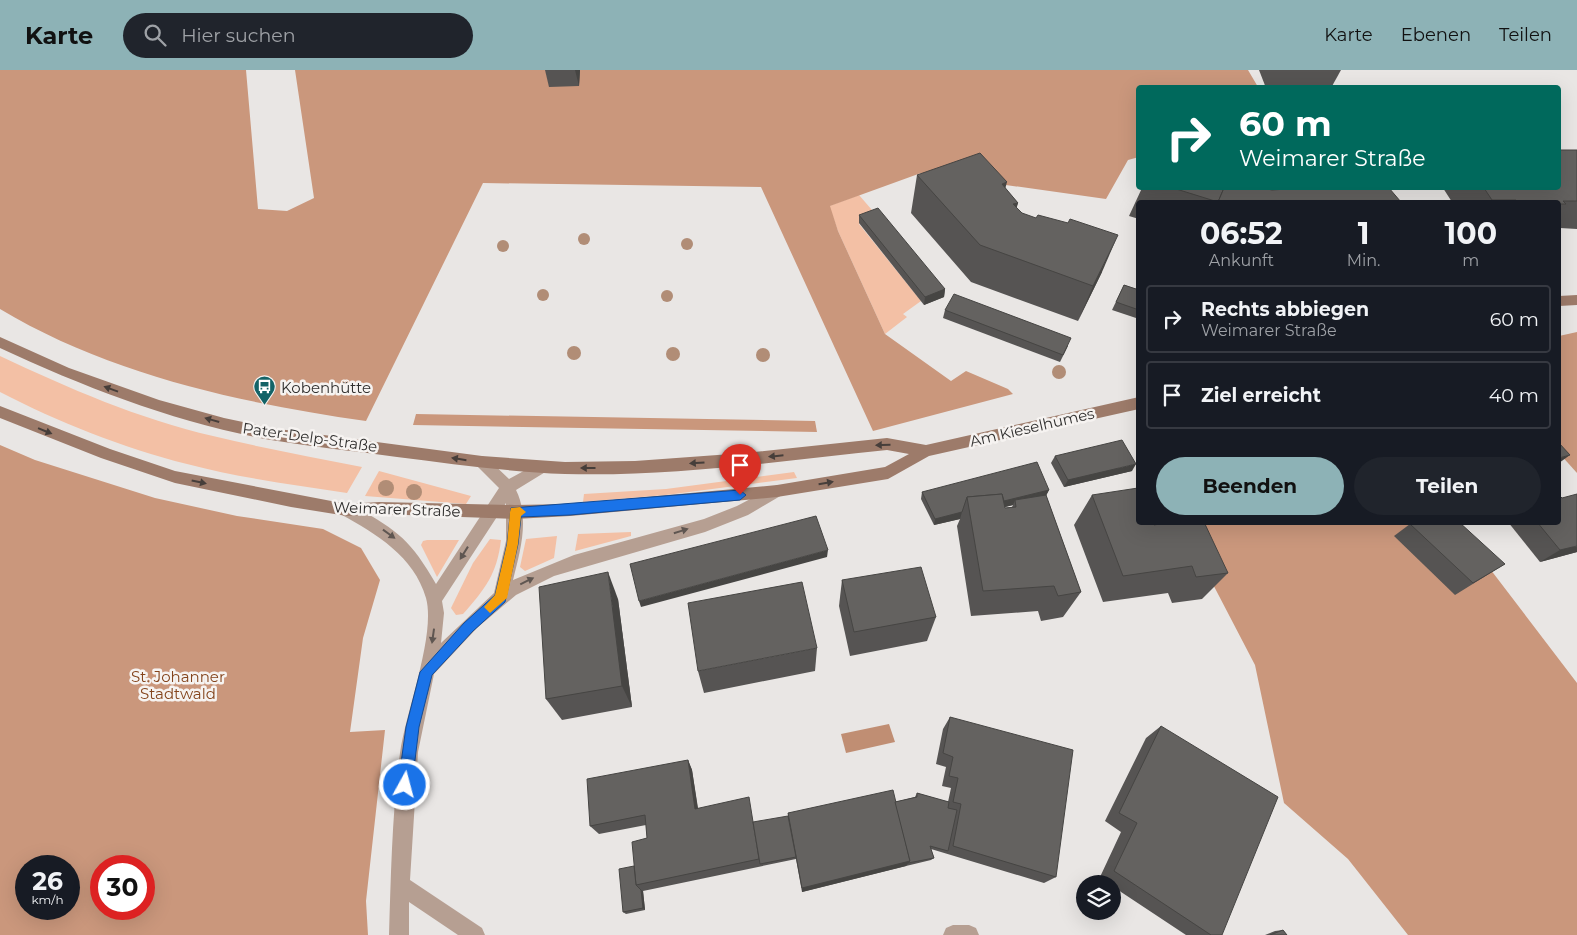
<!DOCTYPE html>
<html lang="de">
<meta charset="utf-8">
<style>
body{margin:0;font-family:Montserrat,sans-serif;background:#20242c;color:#f1f3f6;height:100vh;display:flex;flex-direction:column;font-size:19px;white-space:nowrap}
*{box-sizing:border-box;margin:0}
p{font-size:16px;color:#9ea1a6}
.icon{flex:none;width:28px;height:28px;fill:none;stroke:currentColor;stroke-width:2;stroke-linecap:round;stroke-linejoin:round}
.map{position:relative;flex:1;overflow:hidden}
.details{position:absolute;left:1136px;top:130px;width:425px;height:325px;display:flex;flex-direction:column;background:#171b24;border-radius:5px;box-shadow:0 5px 20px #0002}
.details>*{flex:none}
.top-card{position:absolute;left:1136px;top:15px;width:425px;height:105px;border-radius:5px;box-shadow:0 5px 20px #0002;background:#00695c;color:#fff;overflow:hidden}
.controls{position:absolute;left:1076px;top:805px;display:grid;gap:10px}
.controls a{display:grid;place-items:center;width:45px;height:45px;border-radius:50%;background:#171b24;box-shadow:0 5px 20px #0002;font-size:25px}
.speed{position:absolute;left:15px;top:785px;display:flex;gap:10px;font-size:25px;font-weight:700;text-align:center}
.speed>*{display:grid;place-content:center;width:65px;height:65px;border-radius:50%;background:#171b24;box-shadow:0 5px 20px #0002;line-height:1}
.speed small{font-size:12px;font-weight:400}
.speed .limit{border:8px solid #d22;background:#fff;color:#111}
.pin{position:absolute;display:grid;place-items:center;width:42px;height:42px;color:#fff;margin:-51px -21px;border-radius:50% 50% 50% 0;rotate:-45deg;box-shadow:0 0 5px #0007}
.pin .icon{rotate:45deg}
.me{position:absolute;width:55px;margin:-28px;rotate:7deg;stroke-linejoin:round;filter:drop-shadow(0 0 4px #0008)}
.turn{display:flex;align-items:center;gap:18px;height:105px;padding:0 20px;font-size:22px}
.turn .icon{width:65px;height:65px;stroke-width:2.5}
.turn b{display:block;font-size:35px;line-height:42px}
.eta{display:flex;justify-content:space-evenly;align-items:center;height:85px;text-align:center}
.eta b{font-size:30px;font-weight:700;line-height:35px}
.action{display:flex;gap:10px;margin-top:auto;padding:10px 20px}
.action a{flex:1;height:58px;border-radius:30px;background:#8db2b6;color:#111;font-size:20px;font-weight:700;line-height:58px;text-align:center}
.action a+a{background:#20242c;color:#f1f3f6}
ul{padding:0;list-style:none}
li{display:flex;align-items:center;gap:15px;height:68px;margin:0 10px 8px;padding:0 10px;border:2px solid #363941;border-radius:5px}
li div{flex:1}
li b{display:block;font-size:19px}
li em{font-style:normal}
header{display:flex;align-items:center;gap:30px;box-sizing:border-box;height:70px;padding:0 25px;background:#8db2b6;color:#111}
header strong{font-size:24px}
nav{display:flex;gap:28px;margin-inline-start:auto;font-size:18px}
.search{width:350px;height:45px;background:#20242c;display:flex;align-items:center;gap:12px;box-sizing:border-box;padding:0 18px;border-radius:28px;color:#9ea1a6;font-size:19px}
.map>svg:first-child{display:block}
.green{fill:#f3c0a5}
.forest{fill:#ca977c;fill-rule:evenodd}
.water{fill:#c08e73}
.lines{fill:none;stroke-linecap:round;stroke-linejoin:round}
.street{fill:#b69f92;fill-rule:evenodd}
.secondary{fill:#9d7b6a;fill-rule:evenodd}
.tree{fill:#b18d76}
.wall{fill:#565453;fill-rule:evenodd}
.shaded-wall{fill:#464543}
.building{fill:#646260;stroke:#464543}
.oneway{fill:#463e3a}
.oneway2{fill:#5f5651}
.route{fill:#1a73e8;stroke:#114b97}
.slow{fill:#f59e0b}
.labels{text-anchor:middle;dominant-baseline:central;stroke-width:5;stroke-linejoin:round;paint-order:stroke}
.poi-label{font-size:15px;fill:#302f2e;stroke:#f6f3f1;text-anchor:start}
.street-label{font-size:15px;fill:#302f2e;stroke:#f6f3f1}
.park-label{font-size:15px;fill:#84441c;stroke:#f6f3f1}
</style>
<header>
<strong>Karte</strong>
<div class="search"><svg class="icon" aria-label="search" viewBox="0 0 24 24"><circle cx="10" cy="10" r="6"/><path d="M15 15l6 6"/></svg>Hier suchen</div>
<nav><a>Karte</a><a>Ebenen</a><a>Teilen</a></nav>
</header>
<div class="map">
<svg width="1577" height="865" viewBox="0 0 1577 865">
<rect width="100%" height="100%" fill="#e9e6e4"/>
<!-- green -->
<g class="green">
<path d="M859 125 878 147 859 154 921 231 903 244 907 247 885 264 838 161 829 136Z"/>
<path d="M0 286C68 318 139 349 213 366 262 378 312 387 362 397L347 423C294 415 240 408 187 394 123 378 58 352 0 322Z"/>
<path d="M379 401 471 426 466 434 365 426Z"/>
<path d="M794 402 797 408 666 425 583 432 584 424 666 419Z"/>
<path d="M631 462V466L575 481 578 464Z"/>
<path d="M557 466 554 488 525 501 520 497 526 469Z"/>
<path d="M490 469 501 470C497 504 485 519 463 544L456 545 451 538 473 493Z"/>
<path d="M427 470H459L437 507 421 475 423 471Z"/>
</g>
<!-- forest -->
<g class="forest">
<path d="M0 0H246L258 139 287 141 314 128 295 0H1248L1258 17 1139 18V87L1128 90 1106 129 921 103 830 136 838 161 885 264 951 311 966 301 1008 319 1013 324 873 361 761 117 483 113 366 351C241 333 110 305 0 239Z"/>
<path d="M1577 262V403L1559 383V266Z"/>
<path d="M416 344 815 351 817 362 413 355Z"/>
<path d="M0 375 35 390 155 428 237 446 323 459 361 478 380 510 363 568 350 662 385 660 366 831 368 865H0ZM26 796H69V839H26ZM144 796V839H101V796Z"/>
<path d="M1181 453H1455L1577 613V865H1408L1348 789 1284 733 1255 595Z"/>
</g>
<!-- water -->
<path class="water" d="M889 654 895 672 846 683 841 664Z"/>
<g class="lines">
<!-- street -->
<g class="street">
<path d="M482 386 487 388 509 409 542 391 547 393 549 397 547 401 516 420C530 448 520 482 513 510L574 485 704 449 737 436 777 415 782 417 784 421 782 425 748 445 705 462 554 506 516 525 477 558 434 604 418 682 410 810 482 858 485 865H458L409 832V865H389C391 804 392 744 400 683 406 641 436 565 426 528 414 486 376 464 342 445L339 440 342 435 347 434 352 435C397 460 410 469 436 514L499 418 477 396 475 392 477 388ZM506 433V471L494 523 441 573 444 543 442 531Z"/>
<path d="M953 855H969L976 858 979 865H943L946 858Z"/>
</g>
<!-- secondary -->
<g class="secondary">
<path d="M1577 225V235L1559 236V226Z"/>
<path d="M0 267 69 298 159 330 224 348 271 358 482 386 565 392 635 391 745 383 887 368 926 375 1139 327V339L929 386 888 409 777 427 570 446 515 449 379 444 347 446 291 437 175 413 101 388 0 348V336L110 379 175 401 347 434 379 432 515 435 570 434 777 415 885 397 909 384 887 380C781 391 672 407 565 404 509 402 453 394 397 387 355 381 313 377 271 370 177 353 86 318 0 278Z"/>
</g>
</g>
<!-- trees -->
<g class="tree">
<circle cx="584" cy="169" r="6"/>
<circle cx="687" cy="174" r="6"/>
<circle cx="503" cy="176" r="6"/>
<circle cx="543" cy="225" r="6"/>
<circle cx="667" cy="226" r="6"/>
<circle cx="574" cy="283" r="7"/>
<circle cx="673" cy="284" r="7"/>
<circle cx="763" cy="285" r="7"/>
<circle cx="1059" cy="302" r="7"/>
<circle cx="386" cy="418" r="8"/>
<circle cx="414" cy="422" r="8"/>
</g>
<!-- wall -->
<g class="wall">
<path d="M545 0H580L579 16 549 17Z"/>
<path d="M1259 0H1341L1331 18H1266Z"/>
<path d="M1577 80V159L1560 158 1559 159V132H1452L1443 118H1559Z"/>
<path d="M917 105 1005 118 1018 133 1016 138 1022 143 1102 202 1078 251 971 212 911 143Z"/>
<path d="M1142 118H1263L1272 120 1401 132H1139V149L1129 146Z"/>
<path d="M859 145 945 219 944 227 924 235 859 153Z"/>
<path d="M1124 215 1139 220V249L1112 240Z"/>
<path d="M945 240 1068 276 1060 292 943 248Z"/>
<path d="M1055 386 1132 401 1064 417 1051 393Z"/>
<path d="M1049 420 1046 425 1081 522 1063 547 1041 551 1038 541 971 546 957 456 960 449 934 455 921 429 922 422ZM1013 435 1012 437 1005 438V437Z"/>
<path d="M1092 425 1154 455 1228 503 1202 529 1172 533 1168 523 1103 532 1074 455Z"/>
<path d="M1508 452H1559L1577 482 1540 492Z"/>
<path d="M1410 454 1505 494 1455 525 1394 466Z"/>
<path d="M842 510 936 547 927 571 850 586 839 536Z"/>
<path d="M618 529 632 637 562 650 546 629Z"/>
<path d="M817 578 815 601 704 623 698 601Z"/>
<path d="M950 647 1056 807 1044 813 931 779 934 788 931 790 906 796 802 822 796 789 643 821 645 840 626 844 623 842 634 796 647 768 646 755 599 764 590 756 688 690 692 700 698 738 757 778 788 746V743L895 732 915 727 917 723 948 732 951 718 942 716 946 697 936 694 943 659Z"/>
<path d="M1161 656 1222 865H1186L1112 816V814H1110L1100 807 1121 762 1105 751 1146 668Z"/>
<path d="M1283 860 1287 865H1265L1275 861Z"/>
</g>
<!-- shaded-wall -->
<g class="shaded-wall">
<path d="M575 0H580L579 16Z"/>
<path d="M1007 112 997 149 1002 114Z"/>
<path d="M1018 133 1007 170 1013 134Z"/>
<path d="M1118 165 1102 202 1078 251 1093 216Z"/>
<path d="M945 219 944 227 924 235 925 227Z"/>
<path d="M1570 385 1559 393V388Z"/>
<path d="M1136 394 1132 401 1064 417 1068 410Z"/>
<path d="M1049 420 1046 426 1015 430 1013 435 970 446 969 440Z"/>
<path d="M962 442 960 449 934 455 935 449Z"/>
<path d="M1577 476V482L1540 492 1560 480Z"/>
<path d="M828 480 827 487 641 537 639 531Z"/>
<path d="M608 502 618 529 632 637 622 616Z"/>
<path d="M688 690 692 700 699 747 695 739Z"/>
<path d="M910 791 906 796 802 822V818Z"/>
<path d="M641 820 643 821 645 840 643 838Z"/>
</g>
<!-- building -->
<g class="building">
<path d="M1559 80H1577V131H1563L1566 134H1559V132H1517L1516 130H1492L1484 118H1559Z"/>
<path d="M980 83 1007 112 1002 114 1018 133 1013 134 1022 143 1036 148 1038 145 1068 153 1070 149 1118 165 1093 216 980 175 917 105Z"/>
<path d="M1173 118H1224L1218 132Z"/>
<path d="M1224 118H1263L1272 120 1302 118H1389L1401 132H1218Z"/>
<path d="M878 138 945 219 925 227 859 145Z"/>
<path d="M1124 215 1139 220V240L1116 232Z"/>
<path d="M954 224 1071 268 1063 285 945 240Z"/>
<path d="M1122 370 1136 394 1068 410 1055 386Z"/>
<path d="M1559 373 1570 385 1559 388Z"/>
<path d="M1037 392 1049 420 1004 431 1002 424 967 427 962 442 935 449 922 422Z"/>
<path d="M1138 418 1139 420V452H1153L1154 455 1171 452H1204L1228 503 1196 507 1192 496 1123 506 1092 425Z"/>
<path d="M1002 424 1005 438 1016 437 1015 430 1046 425 1081 522 1058 526 1054 516 983 521 967 427Z"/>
<path d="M1577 424V476L1560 480 1537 452H1559V425L1562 428Z"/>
<path d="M816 446 828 480 639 531 630 494Z"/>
<path d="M1412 452H1459L1505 494 1473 513 1410 454Z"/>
<path d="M921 497 936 547 854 562 842 510Z"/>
<path d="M608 502 622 616 546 629 539 517Z"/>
<path d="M802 512 817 578 698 601 688 533Z"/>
<path d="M950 647 1073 680 1056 807 953 776 961 734 953 732 958 708 949 706 953 687 943 683Z"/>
<path d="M1161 656 1278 727 1222 865H1211L1114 801 1137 753 1119 743Z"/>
<path d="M688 690 695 739 749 727 759 789 636 815 632 772 647 768 645 745 590 756 587 709Z"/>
<path d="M893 720 910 791 802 818 788 743Z"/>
<path d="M917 723 949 732 948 738 957 740 948 781 930 776 934 788 908 793 910 791 895 732 917 727Z"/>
<path d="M788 746 796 787 760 794 753 752Z"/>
<path d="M634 796 636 815 641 820 643 838 623 842 619 799Z"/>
<path d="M1283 860 1287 865H1270Z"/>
</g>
<!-- one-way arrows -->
<defs><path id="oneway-solid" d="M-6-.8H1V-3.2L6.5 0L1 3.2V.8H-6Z" transform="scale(1.25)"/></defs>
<g class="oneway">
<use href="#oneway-solid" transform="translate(111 319) rotate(-160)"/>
<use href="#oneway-solid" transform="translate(212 350) rotate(-164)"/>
<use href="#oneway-solid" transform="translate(45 361) rotate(22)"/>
<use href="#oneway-solid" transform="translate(883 375) rotate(179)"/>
<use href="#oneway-solid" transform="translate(776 386) rotate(174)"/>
<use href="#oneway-solid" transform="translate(459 389) rotate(-171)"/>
<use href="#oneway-solid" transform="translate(697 393) rotate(176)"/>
<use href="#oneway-solid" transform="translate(588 398) rotate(180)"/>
<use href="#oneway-solid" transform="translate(199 412) rotate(12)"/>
<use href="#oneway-solid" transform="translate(826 413) rotate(-10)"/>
</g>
<g class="oneway2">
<use href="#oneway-solid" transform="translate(681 461) rotate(-17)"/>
<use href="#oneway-solid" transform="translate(389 464) rotate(36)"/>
<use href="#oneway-solid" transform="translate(464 483) rotate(122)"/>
<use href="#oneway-solid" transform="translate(527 511) rotate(-26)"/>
<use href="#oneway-solid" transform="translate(433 566) rotate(98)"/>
</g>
<!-- route -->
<path class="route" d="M740 420 746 425 740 430 570 445 521 447 518 474 505 532 473 561 432 605 419 657 412 715 410 720 405 722 400 720 398 715 406 657 420 602 464 553 495 525 507 474 511 438Z"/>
<!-- slow -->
<path class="slow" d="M520 437 526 442 521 446 518 474 507 528 490 543 484 537 495 525 507 474 510 442 511 438Z"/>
<!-- icons -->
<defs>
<symbol id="bus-pin" viewBox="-11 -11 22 30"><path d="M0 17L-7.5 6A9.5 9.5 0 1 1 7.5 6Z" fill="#136367" stroke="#f6f3f1"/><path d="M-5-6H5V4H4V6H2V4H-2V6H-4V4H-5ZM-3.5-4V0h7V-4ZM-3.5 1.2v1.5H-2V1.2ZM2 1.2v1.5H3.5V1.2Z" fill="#fff"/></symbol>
</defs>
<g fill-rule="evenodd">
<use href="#bus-pin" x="252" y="304" width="25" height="34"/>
</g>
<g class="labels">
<!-- poi labels -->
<g class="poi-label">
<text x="281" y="317">Kobenhütte</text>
</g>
<!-- street labels -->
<g class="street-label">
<text transform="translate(1032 357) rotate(-13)">Am Kieselhumes</text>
<text transform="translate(310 367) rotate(8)">Pater-Delp-Straße</text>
<text transform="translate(397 439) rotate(2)">Weimarer Straße</text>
</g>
<!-- park labels -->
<g class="park-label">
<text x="178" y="606">St. Johanner<tspan x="178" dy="17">Stadtwald</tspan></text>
</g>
</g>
</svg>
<div class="controls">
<a><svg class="icon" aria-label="layers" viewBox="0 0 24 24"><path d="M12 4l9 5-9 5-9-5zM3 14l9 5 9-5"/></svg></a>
</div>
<div class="speed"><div>26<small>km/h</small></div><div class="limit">30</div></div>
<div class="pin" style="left:740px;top:425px;background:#d93025"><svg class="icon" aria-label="arrive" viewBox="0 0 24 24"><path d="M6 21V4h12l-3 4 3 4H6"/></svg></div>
<svg class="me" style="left:405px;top:715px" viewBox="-20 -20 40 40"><circle r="17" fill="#1a73e8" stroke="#fff" stroke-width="3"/><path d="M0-11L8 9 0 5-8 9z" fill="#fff"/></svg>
<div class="top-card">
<div class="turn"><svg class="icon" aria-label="right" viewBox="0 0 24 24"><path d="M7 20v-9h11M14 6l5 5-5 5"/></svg><div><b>60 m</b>Weimarer Straße</div></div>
</div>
<section class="details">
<div class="eta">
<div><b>06:52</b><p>Ankunft</p></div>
<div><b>1</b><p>Min.</p></div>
<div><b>100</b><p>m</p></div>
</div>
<ul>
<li><svg class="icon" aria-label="right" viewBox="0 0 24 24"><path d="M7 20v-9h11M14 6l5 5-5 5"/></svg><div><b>Rechts abbiegen</b><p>Weimarer Straße</p></div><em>60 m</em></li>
<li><svg class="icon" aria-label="arrive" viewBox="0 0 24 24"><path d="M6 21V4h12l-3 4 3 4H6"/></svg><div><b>Ziel erreicht</b></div><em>40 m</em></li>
</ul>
<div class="action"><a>Beenden</a><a>Teilen</a></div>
</section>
</div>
